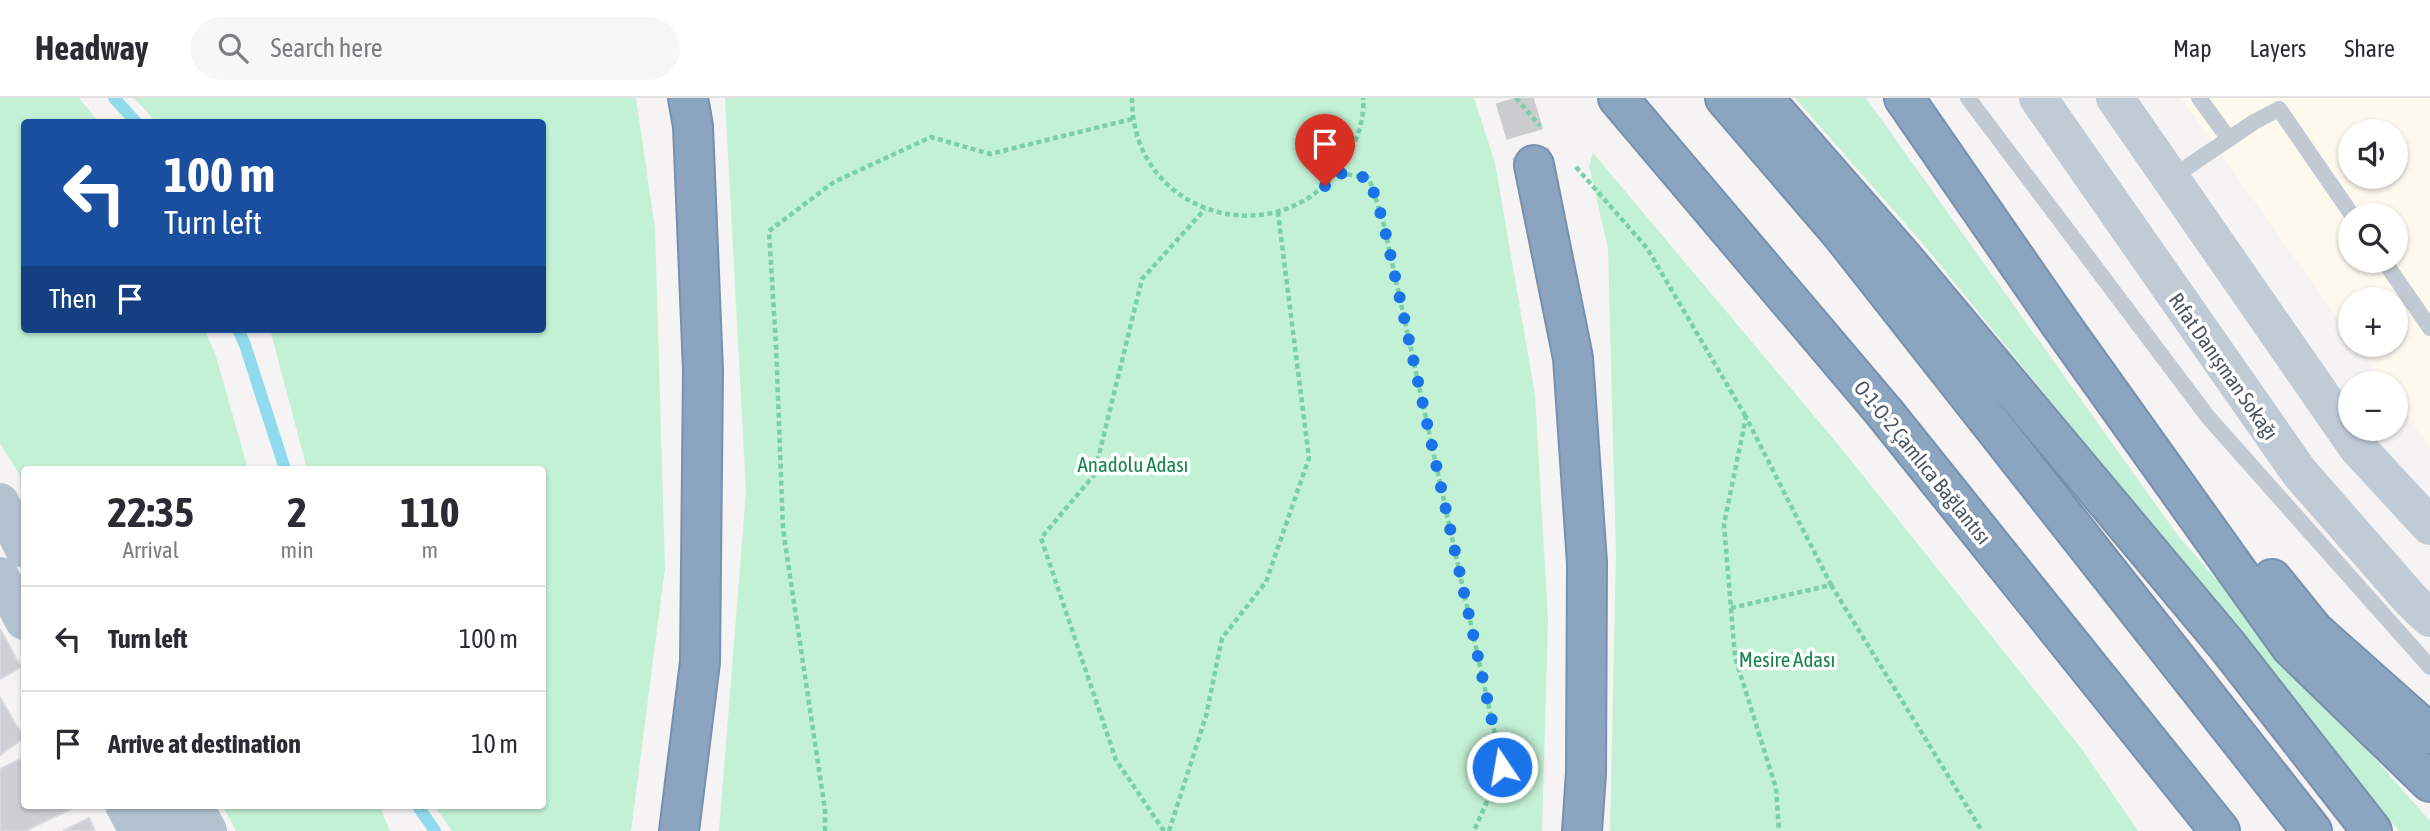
<!DOCTYPE html>
<meta charset="utf-8">
<style>
body{margin:0;font-family:"Asap Condensed",sans-serif;background:#f7f7f7;color:#2b2b33;height:100vh;display:flex;flex-direction:column;font-size:26px;white-space:nowrap}
*{box-sizing:border-box;margin:0}
p{font-size:23px;color:#7c7c81}
.icon{flex:none;width:38px;height:38px;fill:none;stroke:currentColor;stroke-width:2;stroke-linecap:round;stroke-linejoin:round}
.map{position:relative;flex:1;overflow:hidden}
.sheet{position:absolute;left:21px;top:368px;width:525px;height:343px;display:flex;flex-direction:column;background:#fff;border-radius:7px;box-shadow:0 2px 5px #0004}
.sheet>*{flex:none}
.guide{position:absolute;left:21px;top:21px;width:525px;height:214px;border-radius:7px;box-shadow:0 2px 5px #0004;background:#1a4fa0;color:#fff;overflow:hidden}
.fabs{position:absolute;left:2338px;top:21px;display:grid;gap:14px}
.fabs a{display:grid;place-items:center;width:70px;height:70px;border-radius:50%;background:#fff;box-shadow:0 2px 5px #0004;font-size:35px}
.pin{position:absolute;display:grid;place-items:center;width:60px;height:60px;color:#fff;margin:-72px -30px;border-radius:50% 50% 50% 0;rotate:-45deg;box-shadow:0 0 7px #0007}
.pin .icon{rotate:45deg}
.me{position:absolute;width:77px;margin:-38px;rotate:348deg;stroke-linejoin:round;filter:drop-shadow(0 0 5px #0008)}
.turn{display:flex;align-items:center;gap:24px;height:147px;padding:0 28px;font-size:32px}
.turn .icon{width:91px;height:91px;stroke-width:2.5}
.turn b{display:block;font-size:49px;line-height:60px}
.then{display:flex;align-items:center;height:66px;padding:0 28px;background:#0003;gap:14px;font-size:26px}
.eta{display:flex;justify-content:space-evenly;align-items:center;height:119px;text-align:center}
.eta b{font-size:42px;font-weight:700;line-height:49px}
ul{padding:0;list-style:none}
li{display:flex;align-items:center;gap:21px;height:105px;padding:0 28px;border-top:2px solid #e1e1e2}
li div{flex:1}
li b{display:block;font-size:26px}
li em{font-style:normal}
header{display:flex;align-items:center;gap:42px;box-sizing:border-box;height:98px;padding:0 35px;background:#fff;border-bottom:2px solid #e1e1e2}
header strong{font-size:33px}
nav{display:flex;gap:38px;margin-inline-start:auto;font-size:24px}
.search{width:490px;height:63px;background:#f7f7f7;display:flex;align-items:center;gap:18px;box-sizing:border-box;padding:0 24px;border-radius:38px;color:#7c7c81;font-size:26px}
.map>svg:first-child{display:block}
.commercial{fill:#fdf9ef;fill-rule:evenodd}
.green{fill:#c3f1d5}
.lines{fill:none;stroke-linecap:round;stroke-linejoin:round}
.stream{stroke:#90daee;stroke-width:12}
.building{fill:#cdcfd5;stroke:#d7d9de;stroke-width:2}
.highway-tunnel{stroke:#caccce;stroke-width:38;stroke-dasharray:38 19;stroke-linecap:butt}
.highway-casing{stroke:#7690ad;stroke-width:42}
.path{stroke:#7ad0a6;stroke-width:4.5;stroke-dasharray:5 3.5;stroke-linecap:butt}
.lane{stroke:#c1cad2;stroke-width:16}
.secondary{stroke:#c1cbd6;stroke-width:38}
.primary{stroke:#b3c2d1;stroke-width:38}
.highway{stroke:#8ba5c1;stroke-width:38}
.route{stroke:#1a73e8;stroke-width:12;stroke-dasharray:0 21.6}
.labels{text-anchor:middle;dominant-baseline:central;stroke-width:7;stroke-linejoin:round;paint-order:stroke}
.street-label{font-size:21px;fill:#4a5661;stroke:#fff}
.park-label{font-size:21px;fill:#17864f;stroke:#fff}
</style>
<header>
<strong>Headway</strong>
<div class="search"><svg class="icon" aria-label="search" viewBox="0 0 24 24"><circle cx="10" cy="10" r="6"/><path d="M15 15l6 6"/></svg>Search here</div>
<nav><a>Map</a><a>Layers</a><a>Share</a></nav>
</header>
<div class="map">
<svg width="2430" height="733" viewBox="0 0 2430 733">
<rect width="100%" height="100%" fill="#f5f3f3"/>
<!-- commercial -->
<path class="commercial" d="M2181 0H2430V350L2396 302V285H2384L2357 247H2396V201H2350V238ZM2350 33H2396V79H2350ZM2350 117H2396V163H2350Z"/>
<!-- green -->
<g class="green">
<path d="M0 0H79L99 24H24V231H204L215 255 248 371H24V384L0 345Z"/>
<path d="M134 0H636L655 131 665 470 631 733H452L434 707H542V371H307L270 231H542V24H156Z"/>
<path d="M725 0H1474L1495 65 1535 297 1548 522 1542 733H719L746 394Z"/>
<path d="M1795 0H1866L2179 439 2430 723V733H2399L1924 147Z"/>
<path d="M1593 55 1841 350 2081 650 2138 733H1610L1616 457 1608 150 1589 68Z"/>
<path d="M222 707H379L390 733H236Z"/>
</g>
<g class="lines">
<!-- stream -->
<g class="stream">
<path d="M114 0 136 24"/>
<path d="M238 231 245 247 285 371"/>
<path d="M417 707 435 733"/>
</g>
</g>
<!-- building -->
<g class="building">
<path d="M0 531 21 569 0 581Z"/>
<path d="M0 600 24 640 0 657Z"/>
<path d="M24 659V707H79L25 733H0V671Z"/>
<path d="M89 720 95 733H63Z"/>
</g>
<g class="lines">
<!-- highway-tunnel -->
<path class="highway-tunnel" d="M1514 0 1534 67"/>
<defs>
<g id="highway">
<path d="M1618 0 1884 314 2220 733"/>
<path d="M1725 0 1841 135 2312 733"/>
<path d="M1763 0 1903 160 2226 546 2372 733"/>
<path d="M1904 0 2059 224 2291 549 2430 684"/>
<path d="M1534 67 1573 260 1587 465 1586 675 1582 733"/>
<path d="M2272 481 2314 533 2430 636"/>
<path d="M679 733 700 564 703 273 693 28 688 0"/>
</g>
</defs>
<!-- highway casing -->
<use href="#highway" class="highway-casing"/>
<!-- path -->
<g class="path">
<path d="M1132 0C1131 122 1289 163 1349 56 1358 40 1365 18 1363 0"/>
<path d="M1516 0 1540 28"/>
<path d="M1576 69 1647 150 1746 319"/>
<path d="M1339 75 1369 80 1383 123 1502 669 1474 733"/>
<path d="M1831 487 1982 733"/>
<path d="M1731 510 1831 487 1746 319 1724 426 1735 559 1776 690 1779 733"/>
<path d="M825 733V712L783 431 776 247 769 133 834 84 931 39 990 56 1132 21"/>
<path d="M1164 733 1116 662 1041 440 1094 377 1142 181 1205 111"/>
<path d="M1169 733 1206 618 1222 540 1266 484 1309 360 1278 115"/>
</g>
<!-- lane -->
<g class="lane">
<path d="M1968 0 2208 319 2430 569"/>
<path d="M2199 0 2229 41"/>
<path d="M2171 80 2254 24 2279 11 2352 117"/>
<path d="M2384 163 2430 230"/>
</g>
<!-- secondary -->
<g class="secondary">
<path d="M2038 0 2299 374 2411 502 2430 520"/>
<path d="M2115 0 2357 349 2430 428"/>
</g>
<!-- primary -->
<g class="primary">
<path d="M0 404 24 451"/>
<path d="M0 478 24 523"/>
<path d="M124 707 138 733"/>
<path d="M162 707 175 733"/>
<path d="M194 707 208 733"/>
</g>
<!-- highway -->
<use href="#highway" class="highway"/>
</g>
<g class="lines">
<!-- route -->
<path class="route" d="M1325 88 1339 75 1369 80 1383 123 1502 669"/>
</g>
<g class="labels">
<!-- street labels -->
<g class="street-label">
<text transform="translate(2224 268) rotate(55)">Rıfat Danışman Sokağı</text>
<text transform="translate(1923 364) rotate(51)">O-1-O-2 Çamlıca Bağlantısı</text>
</g>
<!-- park labels -->
<g class="park-label">
<text x="1133" y="366">Anadolu Adası</text>
<text x="1787" y="561">Mesire Adası</text>
</g>
</g>
</svg>
<div class="fabs">
<a><svg class="icon" aria-label="sound" viewBox="0 0 24 24"><path d="M4 9h4l5-4v14l-5-4H4zM17 9q2 3 0 6"/></svg></a>
<a><svg class="icon" aria-label="search" viewBox="0 0 24 24"><circle cx="10" cy="10" r="6"/><path d="M15 15l6 6"/></svg></a>
<a>+</a>
<a>−</a>
</div>
<div class="pin" style="left:1325px;top:88px;background:#d93025"><svg class="icon" aria-label="arrive" viewBox="0 0 24 24"><path d="M6 21V4h12l-3 4 3 4H6"/></svg></div>
<svg class="me" style="left:1502px;top:669px" viewBox="-20 -20 40 40"><circle r="17" fill="#1a73e8" stroke="#fff" stroke-width="3"/><path d="M0-11L8 9 0 5-8 9z" fill="#fff"/></svg>
<div class="guide">
<div class="turn"><svg class="icon" aria-label="left" viewBox="0 0 24 24"><path d="M17 20v-9H6M10 6l-5 5 5 5"/></svg><div><b>100 m</b>Turn left</div></div>
<div class="then">Then<svg class="icon" aria-label="arrive" viewBox="0 0 24 24"><path d="M6 21V4h12l-3 4 3 4H6"/></svg></div>
</div>
<section class="sheet">
<div class="eta">
<div><b>22:35</b><p>Arrival</p></div>
<div><b>2</b><p>min</p></div>
<div><b>110</b><p>m</p></div>
</div>
<ul>
<li><svg class="icon" aria-label="left" viewBox="0 0 24 24"><path d="M17 20v-9H6M10 6l-5 5 5 5"/></svg><div><b>Turn left</b></div><em>100 m</em></li>
<li><svg class="icon" aria-label="arrive" viewBox="0 0 24 24"><path d="M6 21V4h12l-3 4 3 4H6"/></svg><div><b>Arrive at destination</b></div><em>10 m</em></li>
</ul>
</section>
</div>
